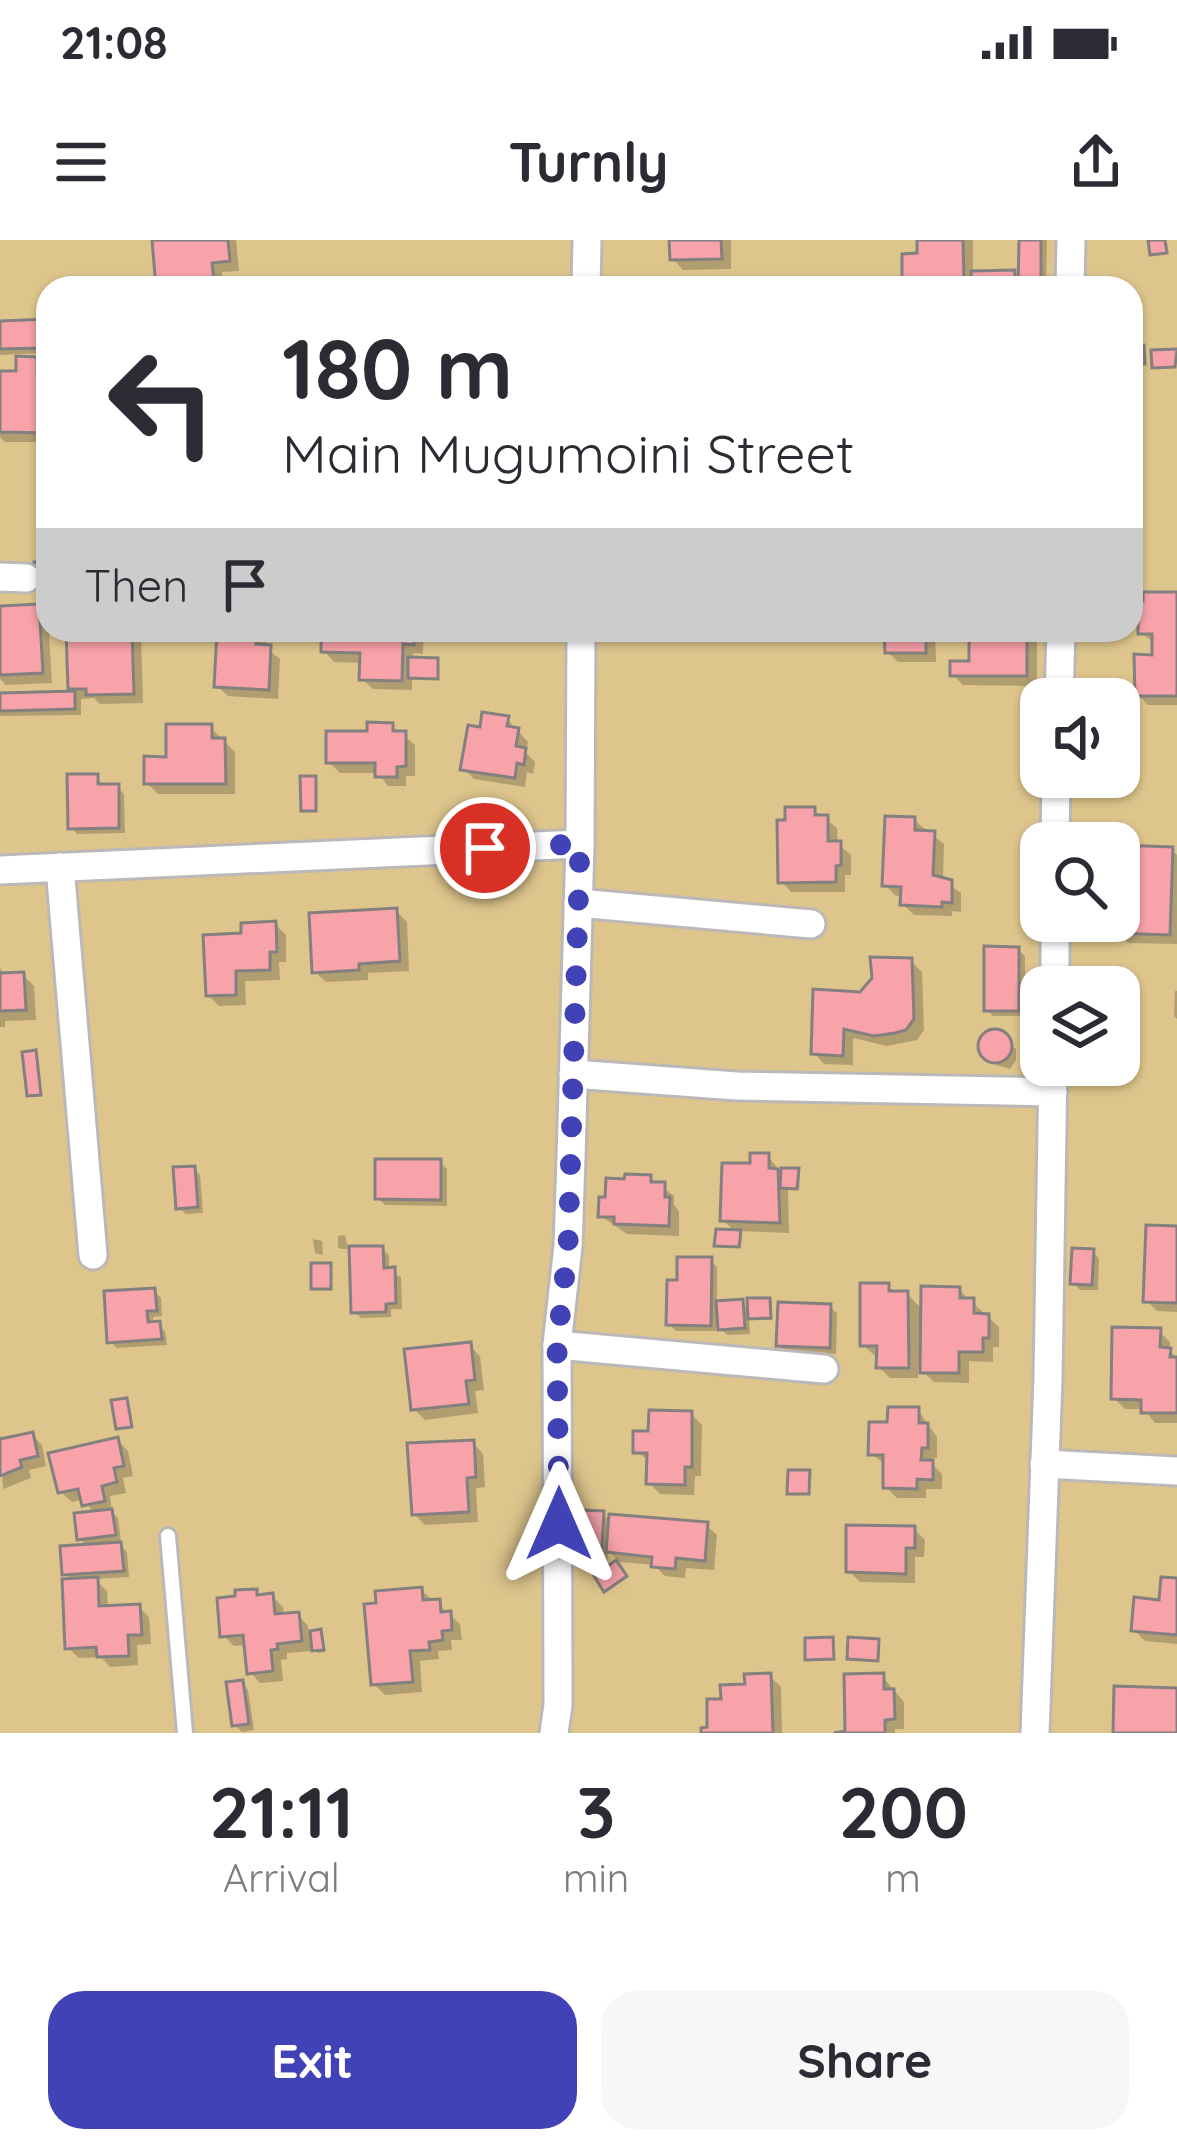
<!DOCTYPE html>
<style>
body{margin:0;font-family:Quicksand,sans-serif;background:#f7f7f7;color:#2b2b33;height:100vh;display:flex;flex-direction:column;font-size:45px;white-space:nowrap}
*{box-sizing:border-box;margin:0}
p{font-size:39px;color:#7c7c81}
.icon{flex:none;width:66px;height:66px;fill:none;stroke:currentColor;stroke-width:2;stroke-linecap:round;stroke-linejoin:round}
.map{position:relative;height:1493px;overflow:hidden}
.details{display:flex;flex-direction:column;background:#fff;flex:1}
.details>*{flex:none}
.top-card{position:absolute;left:36px;top:36px;width:1107px;height:366px;border-radius:36px;box-shadow:0 3px 9px #0004;background:#fff;color:#2b2b33;overflow:hidden}
.tools{position:absolute;left:1020px;top:438px;display:grid;gap:24px}
.tools a{display:grid;place-items:center;width:120px;height:120px;border-radius:24px;background:#fff;box-shadow:0 3px 9px #0004;font-size:60px}
.pin{position:absolute;display:grid;place-items:center;width:102px;height:102px;color:#fff;margin:-51px;border:6px solid #fff;border-radius:50%;box-shadow:0 3px 12px #0007}
.me{position:absolute;width:132px;margin:-66px;rotate:0deg;stroke-linejoin:round;filter:drop-shadow(0 0 9px #0008)}
.turn{display:flex;align-items:center;gap:42px;height:252px;padding:0 48px;font-size:54px}
.turn .icon{width:156px;height:156px;stroke-width:2.5}
.turn b{display:block;font-size:84px;line-height:102px}
.then{display:flex;align-items:center;height:114px;padding:0 48px;background:#0003;gap:24px;font-size:45px}
.eta{display:flex;justify-content:space-evenly;align-items:center;height:204px;text-align:center}
.eta b{font-size:72px;font-weight:700;line-height:84px}
.primary-button{display:flex;gap:24px;margin-top:auto;padding:24px 48px}
.primary-button a{flex:1;height:138px;border-radius:36px;background:#4242b7;color:#fff;font-size:48px;font-weight:700;line-height:138px;text-align:center}
.primary-button a+a{background:#f7f7f7;color:#2b2b33}
.status{display:flex;justify-content:space-between;align-items:center;height:84px;padding:0 60px;background:#fff;direction:ltr}
.status svg{height:33px;fill:currentColor}
header{display:flex;justify-content:space-between;align-items:center;height:156px;padding:0 48px;background:#fff;font-size:54px;font-weight:700}
.map>svg:first-child{display:block}
.green{fill:#ddc58c;fill-rule:evenodd}
.shadow{fill:#0003}
.building{fill:#f8a2a9;stroke:#848080;stroke-width:3}
.lines{fill:none;stroke-linecap:round;stroke-linejoin:round}
.service-casing{stroke:#bcb8b7;stroke-width:20}
.minor-casing{stroke:#bcb8b7;stroke-width:33}
.service{stroke:#fff;stroke-width:14}
.minor{stroke:#fff;stroke-width:27}
.route{stroke:#4242b7;stroke-width:21;stroke-dasharray:0 37.8}
</style>
<div class="status"><b>21:08</b><svg viewBox="0 0 49 12"><path d="M0 12V9h3v3zM5 12V6h3v6zM10 12V3h3v9zM15 12V0h3v12zM26 1h20v11H26zM47 4h2v5h-2z"/></svg></div>
<header><svg class="icon" aria-label="menu" viewBox="0 0 24 24"><path d="M4 6h16M4 12h16M4 18h16"/></svg>Turnly<svg class="icon" aria-label="share" viewBox="0 0 24 24"><path d="M12 15V3M7 8l5-5 5 5M5 13v7h14v-7"/></svg></header>
<div class="map">
<svg width="1177" height="1493" viewBox="0 0 1177 1493">
<rect width="100%" height="100%" fill="#e4e0df"/>
<!-- green -->
<path class="green" d="M0 0H1177V1493H0ZM48 48H1131V390H48ZM1041 459H1119V537H1041ZM1041 603H1119V681H1041ZM1041 747H1119V825H1041Z"/>
<!-- shadow -->
<g class="shadow">
<path d="M155 0H236L239 31 222 32 223 48H159Z"/>
<path d="M672 0H731V29L683 30 673 19Z"/>
<path d="M917 0H973V34L1013 33 1021 41 1022 0H1047L1046 48H913L905 40 920 16V1Z"/>
<path d="M48 82V202H5L0 197V134L19 135 36 120 44 128V113L0 115V84Z"/>
<path d="M1177 355V465H1148L1138 454 1155 418V403L1141 393Z"/>
<path d="M37 367 48 378 52 443 6 445 0 439V369Z"/>
<path d="M135 390 141 396 143 463 100 464 94 458 81 459V475L0 476V456L77 454 71 448 69 391Z"/>
<path d="M220 390H262L267 395 266 408 280 419 278 459 228 456 217 446Z"/>
<path d="M324 390H424L423 414 413 413V420L437 421 439 440 412 439V450L373 449 362 439 363 423 334 422 324 411Z"/>
<path d="M668 390H716V393L670 392Z"/>
<path d="M887 390H954V392H935L936 422H898L888 412Z"/>
<path d="M985 390H1037V446L963 445 953 435 972 424Z"/>
<path d="M507 479 528 502 526 513 535 522 533 534 527 532 525 547 474 539 464 529 483 491Z"/>
<path d="M392 486 415 505V536H406V546H388L378 533H340L329 522 370 494Z"/>
<path d="M210 487 235 512V554H158L147 543Z"/>
<path d="M97 537 104 547H117L124 554 125 593 77 594 71 587Z"/>
<path d="M814 570 837 588 838 604 851 615V635H845V652H791L781 641Z"/>
<path d="M914 580 944 604 943 640 961 653V672L952 671V676L914 675 903 664 904 656H896L885 645Z"/>
<path d="M1119 608 1171 610 1177 615V704L1128 703 1118 692Z"/>
<path d="M396 671 407 682 409 731 368 733V740L326 742 315 732Z"/>
<path d="M275 684 286 695V722H279L280 740 245 741 246 765 219 766 208 755 245 696Z"/>
<path d="M1018 710 1025 716V776H993L987 770Z"/>
<path d="M911 721 922 732 924 790 917 800 887 806 853 798V825L824 824 814 813 861 755Z"/>
<path d="M0 728 5 736 23 735 34 746 36 780 5 781V787H0Z"/>
<path d="M1175 751H1177V779L1174 776Z"/>
<path d="M990 793 1016 809V820L1010 829 996 825 980 805Z"/>
<path d="M768 916 779 930 800 934 799 950H788L789 993 737 991 742 996 741 1008 720 1007 718 1004 736 993 723 980 753 927Z"/>
<path d="M440 922 447 929V966L385 965 378 958Z"/>
<path d="M193 929 200 935 203 973 186 974 179 968Z"/>
<path d="M650 938 674 956V965L679 971V996L627 994 601 976Z"/>
<path d="M1177 989V1072L1157 1071 1146 1060Z"/>
<path d="M345 995 348 1009H382L389 1015V1031L401 1037 402 1069H391V1077L361 1078 354 1071 353 1009H341L338 1007V996Z"/>
<path d="M313 999 322 1001 323 1015 315 1013Z"/>
<path d="M1093 1012 1099 1019 1098 1050H1080L1073 1043Z"/>
<path d="M710 1020 717 1027V1064L742 1062 750 1071 769 1061 772 1080H749L750 1094 727 1095 716 1084V1091H676L669 1084 680 1043Z"/>
<path d="M888 1046 896 1054H907L924 1071 959 1050 999 1087V1107H993V1122L969 1121V1143L934 1142 918 1127V1138H890L879 1127 880 1115H874L863 1105Z"/>
<path d="M154 1051 161 1058 162 1076 153 1077V1084L165 1091 167 1105 117 1108 110 1101Z"/>
<path d="M830 1067 837 1073 836 1114 786 1112 779 1105Z"/>
<path d="M1159 1091 1170 1102V1111L1177 1118V1183H1155L1144 1169H1125L1114 1158Z"/>
<path d="M469 1105 480 1116 484 1150 475 1151 478 1173 425 1180 414 1169Z"/>
<path d="M918 1170 937 1197V1218H931V1223L942 1234V1249H926V1258H897L886 1247V1225L871 1214 890 1185Z"/>
<path d="M691 1174 702 1185 701 1236H695L694 1255 660 1254 649 1243 650 1222 636 1211 651 1194Z"/>
<path d="M0 1195 3 1202 32 1195 42 1205 46 1226 29 1230 31 1238 3 1249Z"/>
<path d="M117 1200 128 1211 133 1236 123 1238 126 1253 110 1256 112 1272 118 1278 121 1301 117 1302 127 1312 129 1337 95 1339 107 1351 108 1368 139 1367 149 1377 151 1404 137 1405 138 1425 110 1427 101 1417 79 1418 68 1408 72 1341 65 1334 88 1307 80 1299 94 1274 84 1259 72 1262 61 1252Z"/>
<path d="M473 1203 483 1214 485 1247 476 1248 478 1282 425 1285 414 1274Z"/>
<path d="M603 1274 611 1282 706 1285 717 1295 714 1330 686 1328 685 1338 665 1336 654 1325 619 1322 608 1310 607 1330 586 1329 580 1322Z"/>
<path d="M914 1289 925 1300 924 1317H915V1343L860 1342 849 1331Z"/>
<path d="M1177 1341V1404L1145 1401 1134 1390Z"/>
<path d="M421 1350 460 1384 462 1400H451L452 1410 438 1411 439 1419 420 1421 422 1452 385 1455 374 1444Z"/>
<path d="M256 1352 261 1357 272 1356 283 1367 284 1376 298 1375 308 1386 309 1394 322 1395 325 1412 318 1413 311 1405V1411L287 1413V1419L281 1420 283 1441 260 1443 250 1432 247 1405 234 1406 223 1395Z"/>
<path d="M770 1436 781 1447 782 1493H704L724 1462Z"/>
<path d="M882 1436 904 1462V1489H895V1493H848Z"/>
<path d="M242 1443 248 1450 254 1490 242 1492 235 1485Z"/>
</g>
<!-- building -->
<g class="building">
<path d="M152 0H228L230 21 212 23 215 48H156Z"/>
<path d="M669 0H721L722 19 670 20Z"/>
<path d="M917 0H963L964 41H902V14L917 13Z"/>
<path d="M1019 0H1041V48H1018Z"/>
<path d="M1148 0H1165L1167 13 1150 15Z"/>
<path d="M1015 30V48H1007V42H1001V48H972L971 31Z"/>
<path d="M48 79V129L41 130V108L0 109V81Z"/>
<path d="M1144 105 1145 124H1131V106Z"/>
<path d="M1177 109 1175 127 1152 128 1151 110Z"/>
<path d="M16 116 37 117V133H43V177H48V193L0 192V131H16Z"/>
<path d="M48 320V346L38 347 34 322Z"/>
<path d="M1143 352H1177V456H1135L1134 414 1152 415V394H1138V361H1143Z"/>
<path d="M39 364 43 433 0 435V366Z"/>
<path d="M66 390H132L134 454 86 455V449H68Z"/>
<path d="M217 390H257L256 404 271 405 269 450 214 447Z"/>
<path d="M321 390H414V405L403 404 402 441 359 440 360 413 321 412Z"/>
<path d="M884 390H926V413H885Z"/>
<path d="M982 390H1027V436H950V421H969V392Z"/>
<path d="M408 417 438 418V439L408 438Z"/>
<path d="M75 451V469L0 471V453Z"/>
<path d="M482 472 509 476 507 486 519 488 516 506 526 508 524 525 517 523 515 538 460 530 468 485 480 487Z"/>
<path d="M367 482 393 483V491H406V526L397 527V537H375V523H326V491H367Z"/>
<path d="M166 484H212V498H225L226 544H144V516L166 517Z"/>
<path d="M67 534H98V544H119V588L68 589Z"/>
<path d="M300 536H316V571H301Z"/>
<path d="M785 567H815V575H828V601H841V625L836 626V642L778 643 777 580H785Z"/>
<path d="M885 576 915 577V590L935 591 933 635 952 640V663L942 662V667L900 665 901 647 882 646Z"/>
<path d="M1119 605 1173 607 1170 695 1115 693V681H1119Z"/>
<path d="M397 668 400 721 359 724V730L312 733 309 673Z"/>
<path d="M276 681 277 712H270V730L236 731V755L206 756 203 695 241 693V683Z"/>
<path d="M984 706 1019 707V771H984Z"/>
<path d="M870 717 912 718 914 779 906 790 895 793 874 796 844 789 843 816 811 814 813 749 860 752 872 738Z"/>
<path d="M24 732 26 770 0 771V733Z"/>
<circle cx="995" cy="806" r="17"/>
<path d="M36 810 41 855 27 856 22 812Z"/>
<path d="M750 913H769V928L778 929 780 983 720 981 722 923H750Z"/>
<path d="M375 919H441V960L375 959Z"/>
<path d="M195 926 198 967 176 969 173 927Z"/>
<path d="M781 928H799L797 949 780 948Z"/>
<path d="M625 934 651 935V942H665V957H670L669 986 614 984V977H598L599 957H605L606 938 624 939Z"/>
<path d="M1146 985 1177 986V1063L1143 1062Z"/>
<path d="M716 989 741 990 739 1007 714 1006Z"/>
<path d="M349 1006H383L384 1028 395 1027 396 1063 386 1064V1072L351 1073Z"/>
<path d="M1072 1008 1094 1009 1092 1045 1070 1044Z"/>
<path d="M677 1017H712L711 1086 666 1085 667 1040H677Z"/>
<rect x="311" y="1023" width="20" height="26"/>
<path d="M860 1043H889V1051H908L909 1128H876L877 1106H860Z"/>
<path d="M921 1046 960 1047V1058H974V1073L989 1074V1098H983V1112H959V1133H920Z"/>
<path d="M155 1048 157 1071H147L148 1082 160 1081 162 1099 107 1103 104 1051Z"/>
<path d="M747 1058H770L771 1078 748 1079Z"/>
<path d="M743 1059 745 1088 718 1090 716 1061Z"/>
<path d="M778 1062 831 1064 830 1108 776 1106Z"/>
<path d="M1112 1087 1161 1088 1160 1107 1171 1108 1170 1117H1177V1173H1141V1160L1111 1159Z"/>
<path d="M471 1102 475 1140 466 1141 469 1164 411 1170 404 1109Z"/>
<path d="M127 1158 132 1187 116 1189 111 1160Z"/>
<path d="M888 1167H919V1183H928V1208H922L921 1220H933V1240L917 1239V1249L883 1248V1215H868L869 1182H887Z"/>
<path d="M649 1170 692 1171V1227H685V1245L646 1244 647 1213H633V1191H648Z"/>
<path d="M33 1192 38 1216 20 1220 22 1227 0 1236V1199Z"/>
<path d="M118 1197 124 1226 114 1228 117 1242 102 1246 105 1261 82 1266 78 1249 58 1253 48 1213Z"/>
<path d="M474 1200 476 1237 467 1238 469 1272 412 1275 407 1203Z"/>
<path d="M788 1230H810L809 1254H787Z"/>
<path d="M112 1269 116 1295 77 1300 74 1273Z"/>
<path d="M580 1270 604 1271 601 1325 577 1324Z"/>
<path d="M609 1274 708 1282 705 1321 676 1318 675 1329 651 1327 652 1317 606 1312Z"/>
<path d="M846 1285 915 1286V1308H906V1334L846 1332Z"/>
<path d="M121 1302 124 1331 62 1335 60 1306Z"/>
<path d="M616 1320 627 1336 604 1352 594 1336Z"/>
<path d="M98 1337 99 1366 140 1364 142 1395H128L129 1416 97 1417 96 1407 65 1409 62 1339Z"/>
<path d="M1161 1337 1177 1338V1395L1131 1391 1134 1357 1159 1360Z"/>
<path d="M422 1347 423 1360 440 1359 441 1372 451 1371 452 1390 442 1391 443 1400 429 1402 430 1410 410 1411 413 1442 371 1445 364 1364 376 1363 375 1351Z"/>
<path d="M257 1349V1355L273 1353 275 1374 299 1372 302 1401 277 1404 278 1409 271 1410 273 1431 247 1434 243 1395 220 1397 217 1358 235 1356V1350Z"/>
<path d="M321 1389 324 1410 312 1411 310 1391Z"/>
<path d="M833 1397 834 1419 805 1420V1398Z"/>
<path d="M848 1397 879 1399 878 1421 847 1419Z"/>
<path d="M771 1433 773 1493H701V1488L707 1487V1459H721L720 1445 745 1444 744 1434Z"/>
<path d="M884 1433V1449H894L895 1479 885 1480V1493H834L845 1491 844 1434Z"/>
<path d="M243 1440 249 1484 232 1486 226 1442Z"/>
<path d="M1114 1446 1177 1448V1493H1113Z"/>
</g>
<g class="lines">
<defs>
<path id="service" d="M168 1296 185 1493"/>
<g id="minor">
<path d="M586 48 587 0"/>
<path d="M1070 48 1071 0"/>
<path d="M0 337 26 338"/>
<path d="M1059 459 1061 390"/>
<path d="M1055 603 1056 537"/>
<path d="M60 627 93 1015"/>
<path d="M0 630 580 604"/>
<path d="M578 663 811 684"/>
<path d="M1055 747V681"/>
<path d="M573 834 737 846 1053 852"/>
<path d="M557 1105 824 1129"/>
<path d="M1044 1224 1177 1231"/>
<path d="M554 1493 558 1465 557 1105 568 1006 571 918 580 604 581 390"/>
<path d="M1035 1493 1048 1138 1053 825"/>
</g>
</defs>
<!-- service casing -->
<use href="#service" class="service-casing"/>
<!-- minor casing -->
<use href="#minor" class="minor-casing"/>
<!-- service -->
<use href="#service" class="service"/>
<!-- minor -->
<use href="#minor" class="minor"/>
</g>
<g class="lines">
<!-- route -->
<path class="route" d="M485 608 580 604 568 1006 557 1105 559 1284"/>
</g>
</svg>
<div class="tools">
<a><svg class="icon" aria-label="sound" viewBox="0 0 24 24"><path d="M4 9h4l5-4v14l-5-4H4zM17 9q2 3 0 6"/></svg></a>
<a><svg class="icon" aria-label="search" viewBox="0 0 24 24"><circle cx="10" cy="10" r="6"/><path d="M15 15l6 6"/></svg></a>
<a><svg class="icon" aria-label="layers" viewBox="0 0 24 24"><path d="M12 4l9 5-9 5-9-5zM3 14l9 5 9-5"/></svg></a>
</div>
<div class="pin" style="left:485px;top:608px;background:#d93025"><svg class="icon" aria-label="arrive" viewBox="0 0 24 24"><path d="M6 21V4h12l-3 4 3 4H6"/></svg></div>
<svg class="me" style="left:559px;top:1284px" viewBox="-20 -20 40 40"><path d="M0-17L14 15 0 8-14 15z" fill="#4242b7" stroke="#fff" stroke-width="4"/></svg>
<div class="top-card">
<div class="turn"><svg class="icon" aria-label="left" viewBox="0 0 24 24"><path d="M17 20v-9H6M10 6l-5 5 5 5"/></svg><div><b>180 m</b>Main Mugumoini Street</div></div>
<div class="then">Then<svg class="icon" aria-label="arrive" viewBox="0 0 24 24"><path d="M6 21V4h12l-3 4 3 4H6"/></svg></div>
</div>
</div>
<section class="details">
<div class="eta">
<div><b>21:11</b><p>Arrival</p></div>
<div><b>3</b><p>min</p></div>
<div><b>200</b><p>m</p></div>
</div>
<div class="primary-button"><a>Exit</a><a>Share</a></div>
</section>
